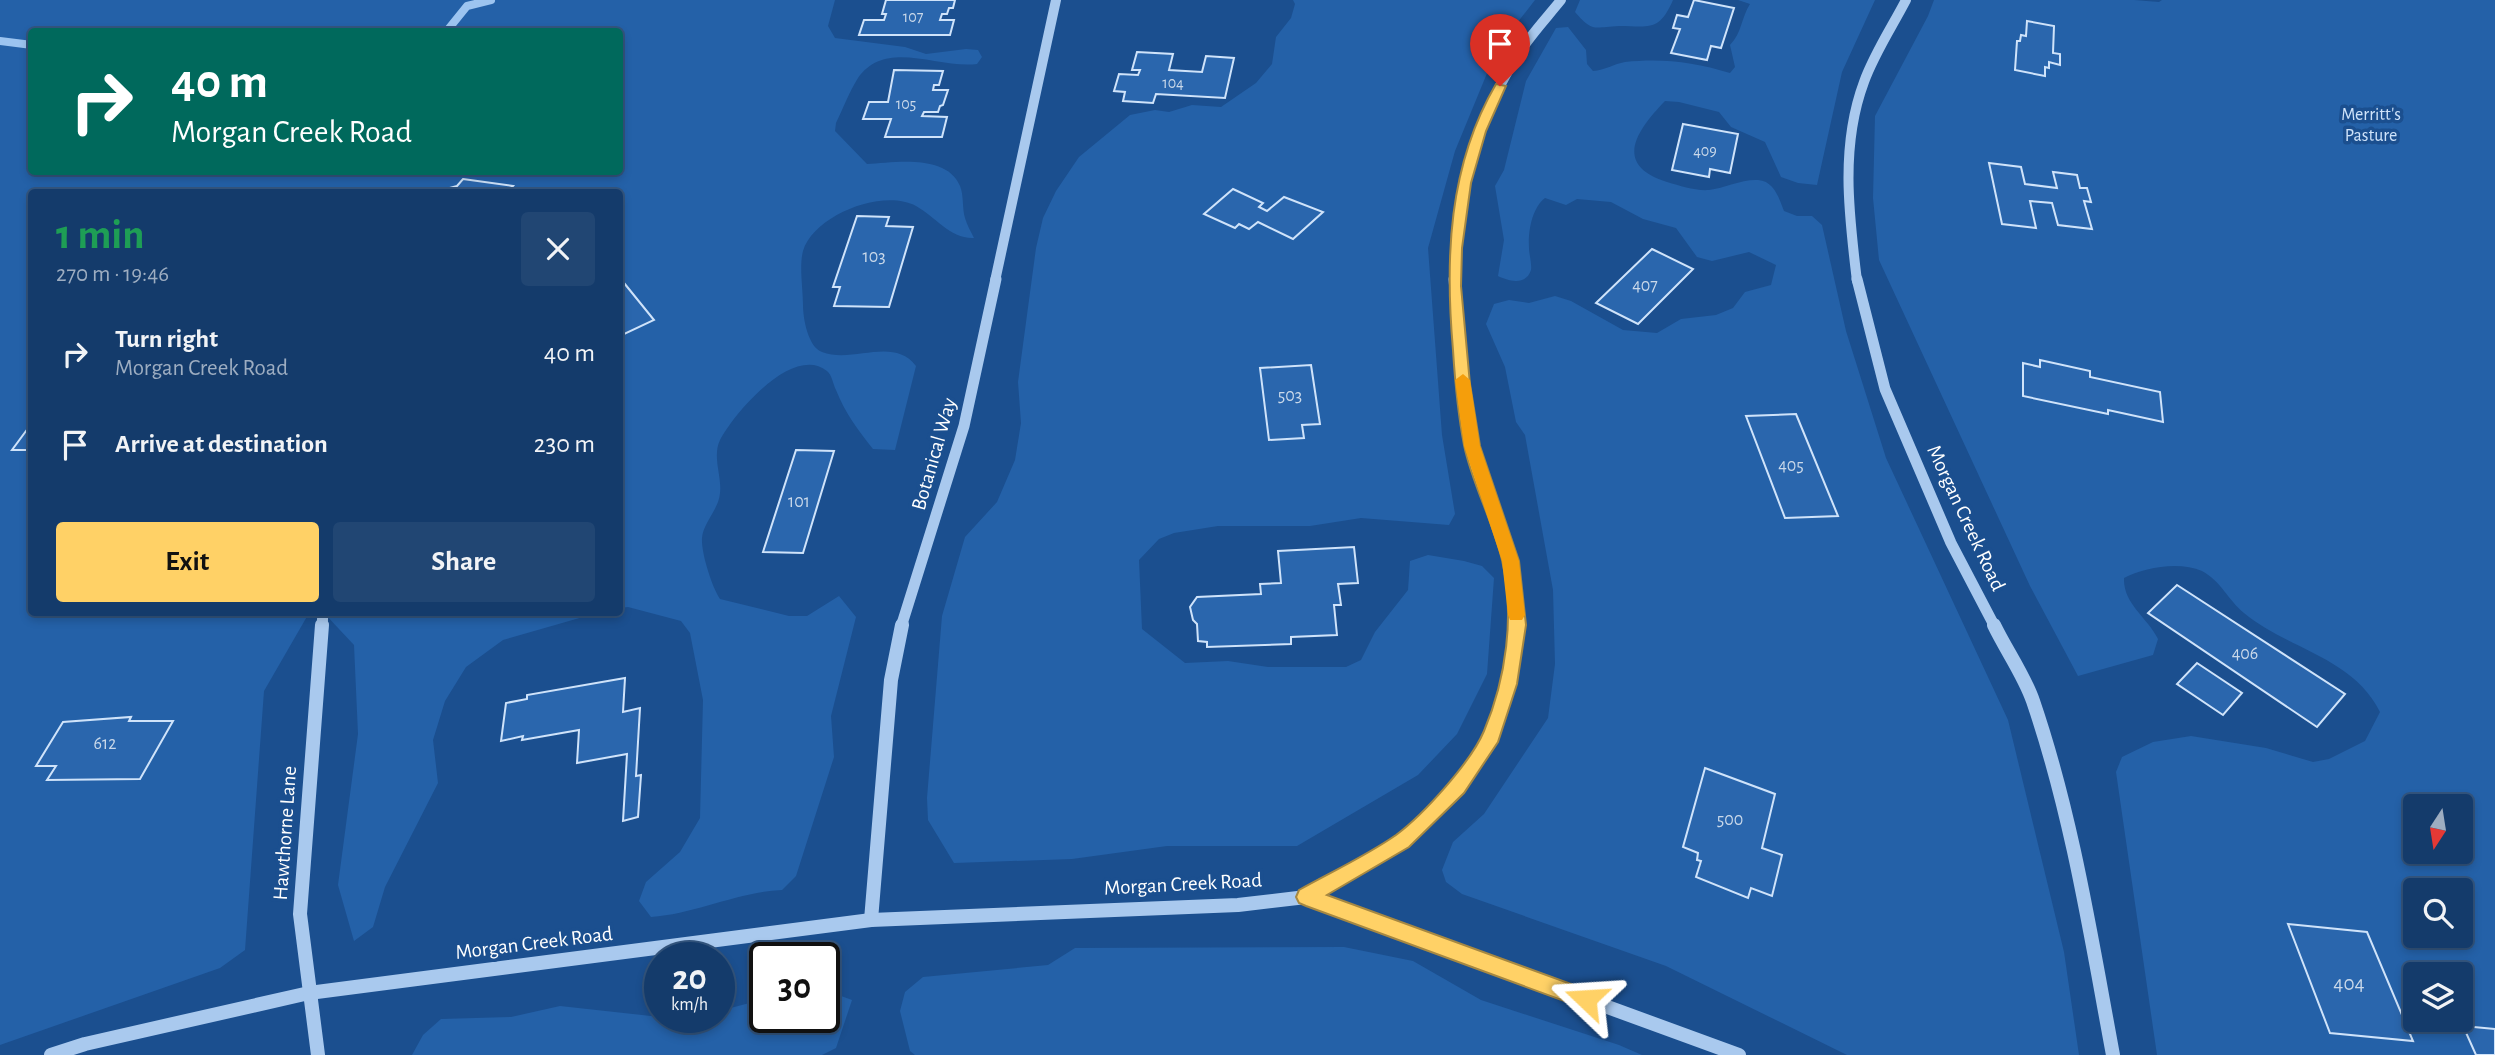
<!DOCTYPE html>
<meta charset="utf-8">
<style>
body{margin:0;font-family:"Alegreya Sans",sans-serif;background:#214673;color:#f1f3f6;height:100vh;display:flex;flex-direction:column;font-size:26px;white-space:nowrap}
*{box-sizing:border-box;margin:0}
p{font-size:23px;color:#9dadc1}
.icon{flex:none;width:38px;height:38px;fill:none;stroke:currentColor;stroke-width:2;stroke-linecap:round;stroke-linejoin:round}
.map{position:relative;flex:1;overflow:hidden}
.side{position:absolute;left:28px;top:189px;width:595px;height:427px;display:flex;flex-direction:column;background:#143b6b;border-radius:7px;box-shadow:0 4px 10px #0003,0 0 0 2px #33557e}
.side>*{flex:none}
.top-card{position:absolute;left:28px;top:28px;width:595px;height:147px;border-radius:7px;box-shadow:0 4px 10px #0003,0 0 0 2px #33557e;background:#00695c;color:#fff;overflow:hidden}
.needle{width:46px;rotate:192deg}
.buttons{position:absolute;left:2403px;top:794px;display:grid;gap:14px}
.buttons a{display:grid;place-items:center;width:70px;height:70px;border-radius:7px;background:#143b6b;box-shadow:0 4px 10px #0003,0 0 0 2px #33557e;font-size:35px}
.speed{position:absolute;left:644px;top:942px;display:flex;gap:14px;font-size:35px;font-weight:700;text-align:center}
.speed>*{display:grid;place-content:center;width:91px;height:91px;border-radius:50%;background:#143b6b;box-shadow:0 4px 10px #0003,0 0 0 2px #33557e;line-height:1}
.speed small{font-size:18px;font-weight:400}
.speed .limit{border:4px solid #111;border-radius:10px;background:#fff;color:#111}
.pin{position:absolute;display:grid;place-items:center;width:60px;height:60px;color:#fff;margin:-72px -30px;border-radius:50% 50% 50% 0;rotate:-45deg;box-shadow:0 0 7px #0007}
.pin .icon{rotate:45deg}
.me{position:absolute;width:77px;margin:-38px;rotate:290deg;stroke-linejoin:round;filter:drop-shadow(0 0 5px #0008)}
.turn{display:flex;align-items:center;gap:24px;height:147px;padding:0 28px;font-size:32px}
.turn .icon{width:91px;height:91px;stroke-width:2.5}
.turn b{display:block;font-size:49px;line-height:60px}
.round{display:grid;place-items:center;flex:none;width:74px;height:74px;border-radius:7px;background:#214673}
.head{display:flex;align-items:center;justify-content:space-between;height:119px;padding:0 28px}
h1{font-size:42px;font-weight:600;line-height:52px;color:#1e9e55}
.primary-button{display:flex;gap:14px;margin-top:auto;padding:14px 28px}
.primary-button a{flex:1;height:80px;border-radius:7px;background:#ffd166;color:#111;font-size:28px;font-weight:600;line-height:80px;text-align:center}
.primary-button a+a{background:#214673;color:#f1f3f6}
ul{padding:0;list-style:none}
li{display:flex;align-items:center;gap:21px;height:91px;padding:0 28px}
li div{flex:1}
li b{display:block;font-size:26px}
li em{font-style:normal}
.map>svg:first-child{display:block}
.green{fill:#2461a8;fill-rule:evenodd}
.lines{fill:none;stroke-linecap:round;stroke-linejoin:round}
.stream{stroke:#9cc4f0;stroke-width:8}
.building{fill:#2a66ad;stroke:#cfe3fa;stroke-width:2}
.minor-far2{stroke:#a9c9ee;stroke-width:10}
.minor-far1{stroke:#a9c9ee;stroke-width:11}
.minor{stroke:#a9c9ee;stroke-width:14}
.route{fill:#ffd166;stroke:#a68842;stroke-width:2}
.slow{fill:#f59e0b}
.labels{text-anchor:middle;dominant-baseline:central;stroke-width:7;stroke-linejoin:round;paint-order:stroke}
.far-number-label{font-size:16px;fill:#cad9ea}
.far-park-label{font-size:18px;fill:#cfe3fa;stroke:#1b4f8f}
.number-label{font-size:18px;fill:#cad9ea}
.street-label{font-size:21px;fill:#fff;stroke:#1b4f8f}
.near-number-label{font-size:21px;fill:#cad9ea}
</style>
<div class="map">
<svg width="2495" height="1055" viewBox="0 0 2495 1055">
<rect width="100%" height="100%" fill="#1b4f8f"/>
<!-- green -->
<g class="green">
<path d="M0 0H835L828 26 835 38 905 47 926 54 966 49 978 50 982 57 977 64C938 69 886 38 858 78 849 92 843 109 836 123L835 131 867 164C896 162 947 154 960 186 964 196 962 208 965 218 967 225 971 232 974 238 950 239 936 217 916 206 883 188 814 215 803 251 799 266 803 289 803 305 803 318 808 347 822 352 853 364 893 336 916 366L895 450 873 449C858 430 845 413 836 390 833 384 832 375 827 371 793 344 734 413 720 440 712 457 722 476 720 493 719 509 703 523 702 538 701 553 712 587 720 599L789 616H807L839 596 856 617 831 716 834 757 796 876 782 890C737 892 696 914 651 917L639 901 646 882 680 852 700 818 703 700 690 633 681 621 628 607 620 608V192H32V612L309 613 264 691 245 950 220 968 0 1045ZM32 32H620V172H32Z"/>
<path d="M1293 0H1535L1497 49 1455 151 1428 248 1442 435 1455 514 1449 525 1361 518 1310 526H1218L1174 533 1159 539 1139 560 1142 629 1185 663 1228 661 1268 667H1346L1361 660 1375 632 1408 590 1410 561 1428 555 1464 561 1482 566 1494 578 1487 674 1457 734 1418 775 1297 846H1167L1072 859 954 863 928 820 927 798 942 616 965 537 997 502 1015 460 1021 423 1018 382 1036 248 1043 218 1056 191 1079 157 1130 115 1155 110 1169 112 1192 105 1221 107 1256 83 1272 64 1276 37 1291 18 1295 4Z"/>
<path d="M1580 0H1673C1659 32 1650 26 1619 26 1594 27 1593 33 1575 12Z"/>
<path d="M1738 0H1875L1842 72 1817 185 1798 183 1781 177 1765 142 1731 127 1719 112 1679 102 1665 101C1637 130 1612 165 1667 182 1681 186 1695 191 1709 190 1725 188 1742 179 1758 180 1774 181 1779 198 1784 211L1797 216H1812L1822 225 1846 331 1886 458 2008 720 2064 952 2079 1055H1847L1666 966 1462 894 1446 882 1442 870 1453 842 1484 814 1548 718 1555 664 1553 590 1525 435 1516 422 1505 367 1486 324 1494 304 1509 300 1529 303 1555 296 1571 301 1623 330 1657 333 1681 319 1716 315 1733 308 1745 292 1771 285 1776 265 1749 252 1712 261 1697 257 1676 228 1643 219 1611 202 1577 199 1566 205 1545 198C1532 208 1528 231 1529 248 1529 254 1532 264 1531 270 1526 286 1508 281 1498 276L1504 240 1495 186 1504 170 1526 81 1556 28 1568 27 1586 50 1587 64 1593 71C1605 70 1614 64 1625 62 1662 58 1694 62 1730 73L1735 67 1730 45C1742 33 1741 18 1750 4Z"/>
<path d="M1934 0H2134L2159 2 2162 0H2495V1055H2157L2116 772 2122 757 2153 742 2191 736 2266 748 2313 762 2329 759 2365 741 2380 712C2353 657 2287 649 2244 613 2228 600 2221 581 2202 571 2180 561 2144 567 2124 578 2123 604 2147 617 2158 639L2153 655 2078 676 2030 586 1879 260 1873 198 1875 116 1928 16ZM2415 807H2460V852H2415ZM2415 891H2460V936H2415ZM2415 975H2460V1020H2415Z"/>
<path d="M324 613H597L503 640 466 667 445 701 433 740 438 783 385 887 373 927 354 941 338 885 358 734 354 645Z"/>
<path d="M1344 947 1413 961 1481 1000 1619 1045 1642 1055H915L910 1051 900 1011 905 992 923 977 1048 965 1075 948Z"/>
<path d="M833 993 852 1000 836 1048 822 1055H412L423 1035 441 1019 511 1017 560 1006 660 1017H719V1011L765 999V1017H824V994Z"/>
</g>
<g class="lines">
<!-- stream -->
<g class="stream">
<path d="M446 32 467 6 491 0"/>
<path d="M0 41 32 45"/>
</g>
</g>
<!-- building -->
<g class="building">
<path d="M886 0H955L953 8H949L947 14H942L940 20H954L950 35H859L864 20H884L886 14H882Z"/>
<path d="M1694 0 1734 8 1721 48 1711 46 1707 60 1671 53 1680 29 1673 28 1677 15 1688 17Z"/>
<path d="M2027 21 2054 26 2053 53 2060 54V65L2049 62V68L2045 67V76L2015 70 2017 41H2020L2021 35 2026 36Z"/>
<path d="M1137 52 1173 54 1169 70 1202 72 1206 56 1234 58 1225 98 1156 94 1153 103 1123 101 1125 92 1114 91 1119 74 1138 75 1140 70H1132Z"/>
<path d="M894 70 943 71 939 85H934L933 90H948L943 105 940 106 938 112H924L922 116 947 117 942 137H885L891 119H863L869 102H888Z"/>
<path d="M1683 124 1738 134 1730 173 1710 169 1709 177 1672 170Z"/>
<path d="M1989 163 2021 167 2025 184 2057 188 2053 172 2077 175 2080 188H2087L2091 202 2084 201 2092 229 2058 225 2052 203 2030 201 2036 228 2002 224Z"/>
<path d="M463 179 513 186 507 192H418L435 189V192L457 186Z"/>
<path d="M1233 189 1263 203 1259 207 1267 211 1284 197 1323 212 1293 239 1258 222 1249 229 1239 224 1235 228 1204 214Z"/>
<path d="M857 216 889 217 886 226 913 227 889 307 834 306 840 287H833Z"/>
<path d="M1652 249 1693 269 1638 324 1596 303Z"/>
<path d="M620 278 654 320 620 336Z"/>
<path d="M2040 360 2090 371V377L2160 392 2163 422 2108 410V414L2023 396V363L2040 367Z"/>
<path d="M1311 365 1320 424 1302 425 1304 438 1269 440 1260 368Z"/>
<path d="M1796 414 1838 516 1785 518 1746 416Z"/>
<path d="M29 427H32V450H12Z"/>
<path d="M796 450 834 451 803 553 763 552Z"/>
<path d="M1354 547 1358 583 1338 584 1341 605H1334L1337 635 1291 637V644L1207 647V642L1198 641 1197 624 1193 620 1190 607 1197 597 1261 594 1260 584 1281 583 1278 551Z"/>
<path d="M2177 585 2345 694 2317 727 2148 613Z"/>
<path d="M2197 663 2242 693 2223 715 2177 684Z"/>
<path d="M625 678 623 712 640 708 636 776 641 775 638 817 623 821 627 754 577 763 579 730 522 740 523 736 501 741 506 703 527 699V695Z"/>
<path d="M131 717 129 721H173L140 779 47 780 56 766H36L63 722Z"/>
<path d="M1705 768 1775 794 1762 848 1782 855 1772 896 1751 888 1748 898 1696 877 1701 861 1697 860 1698 853 1683 847Z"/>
<path d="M2288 924 2367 932 2413 1041 2330 1033Z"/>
<path d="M2463 1026 2495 1029V1055H2476Z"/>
</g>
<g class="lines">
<!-- minor-far2 -->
<g class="minor-far2">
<path d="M995 281 1056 0"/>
<path d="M1454 281C1456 198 1476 115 1524 46 1535 30 1549 15 1561 0"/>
<path d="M1857 281C1849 215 1840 146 1864 82 1874 54 1892 27 1906 0"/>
</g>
<!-- minor-far1 -->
<g class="minor-far1">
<path d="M1454 279 1463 384 1472 446 1510 561 1517 627"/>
<path d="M1857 279 1885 389 1951 543 1995 627"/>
<path d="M322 627 323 612"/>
<path d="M901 627 964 426 996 279"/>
</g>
<!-- minor -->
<g class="minor">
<path d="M1994 625C2006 650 2024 675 2033 701 2072 815 2091 937 2113 1055"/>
<path d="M1306 897 1739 1055"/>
<path d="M871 920 891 680 902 625"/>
<path d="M51 1055 85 1044 309 993 871 920 1238 905 1306 897 1403 841 1457 787 1492 736 1508 684 1517 625"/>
<path d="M318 1055 300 914 322 625"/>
</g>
</g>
<!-- route -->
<path class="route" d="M1496 84 1506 86 1486 131 1471 183 1462 248 1461 286 1470 384 1480 446 1519 561 1526 625 1517 684 1498 742 1464 793 1409 847 1327 895 1593 992 1596 999 1593 1006 1586 1009 1306 906 1299 903 1296 897 1299 890C1331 872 1366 856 1396 835 1423 815 1471 762 1484 731 1506 679 1515 615 1502 560 1493 521 1472 484 1464 445 1458 414 1455 382 1453 350 1445 259 1448 166 1496 84Z"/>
<!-- slow -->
<path class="slow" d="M1463 374 1470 380 1480 446 1519 561 1525 615 1522 620H1510L1508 615 1502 561 1464 446 1455 380Z"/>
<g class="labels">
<!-- far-number labels -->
<g class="far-number-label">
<text x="913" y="17">107</text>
<text x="1173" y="83">104</text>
<text x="906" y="104">105</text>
<text x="1705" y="151">409</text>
</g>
<!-- far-park labels -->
<g class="far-park-label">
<text x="2371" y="115">Merritt's<tspan x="2371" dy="21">Pasture</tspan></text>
</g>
<!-- number labels -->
<g class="number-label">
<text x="874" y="257">103</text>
<text x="1645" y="286">407</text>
<text x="1290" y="396">503</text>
<text x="1791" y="466">405</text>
<text x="799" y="502">101</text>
<text x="2245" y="654">406</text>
<text x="105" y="744">612</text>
<text x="1730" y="820">500</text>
</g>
<!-- street labels -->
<g class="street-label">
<text transform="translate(934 454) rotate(-74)">Botanical Way</text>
<text transform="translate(1966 518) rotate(65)">Morgan Creek Road</text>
<text transform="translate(285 833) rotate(-86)">Hawthorne Lane</text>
<text transform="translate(1183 884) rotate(-3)">Morgan Creek Road</text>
<text transform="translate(534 943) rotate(-7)">Morgan Creek Road</text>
</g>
<!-- near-number labels -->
<g class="near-number-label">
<text x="2349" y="983">404</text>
</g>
</g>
</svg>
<div class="buttons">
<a><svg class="needle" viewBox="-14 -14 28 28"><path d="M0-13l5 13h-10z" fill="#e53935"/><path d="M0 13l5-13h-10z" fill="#9dadc1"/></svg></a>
<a><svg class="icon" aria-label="search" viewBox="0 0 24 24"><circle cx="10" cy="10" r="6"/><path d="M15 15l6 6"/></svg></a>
<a><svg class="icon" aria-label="layers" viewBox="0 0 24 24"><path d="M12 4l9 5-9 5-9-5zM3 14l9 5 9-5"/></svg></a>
</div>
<div class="speed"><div>20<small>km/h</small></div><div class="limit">30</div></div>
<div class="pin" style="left:1500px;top:86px;background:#d93025"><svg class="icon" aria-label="arrive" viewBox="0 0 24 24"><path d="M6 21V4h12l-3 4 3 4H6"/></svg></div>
<svg class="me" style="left:1586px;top:999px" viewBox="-20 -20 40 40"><path d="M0-17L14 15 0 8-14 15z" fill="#ffd166" stroke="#fff" stroke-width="4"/></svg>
<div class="top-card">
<div class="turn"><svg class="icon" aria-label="right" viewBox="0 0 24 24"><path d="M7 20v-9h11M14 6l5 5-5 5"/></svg><div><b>40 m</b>Morgan Creek Road</div></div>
</div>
<section class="side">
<div class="head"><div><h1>1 min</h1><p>270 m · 19:46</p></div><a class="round"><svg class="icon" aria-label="close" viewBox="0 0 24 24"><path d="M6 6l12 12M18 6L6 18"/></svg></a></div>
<ul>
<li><svg class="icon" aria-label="right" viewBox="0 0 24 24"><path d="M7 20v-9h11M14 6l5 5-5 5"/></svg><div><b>Turn right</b><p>Morgan Creek Road</p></div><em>40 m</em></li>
<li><svg class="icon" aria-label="arrive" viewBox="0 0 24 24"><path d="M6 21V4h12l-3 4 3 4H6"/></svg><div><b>Arrive at destination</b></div><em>230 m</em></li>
</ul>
<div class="primary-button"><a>Exit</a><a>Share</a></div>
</section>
</div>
